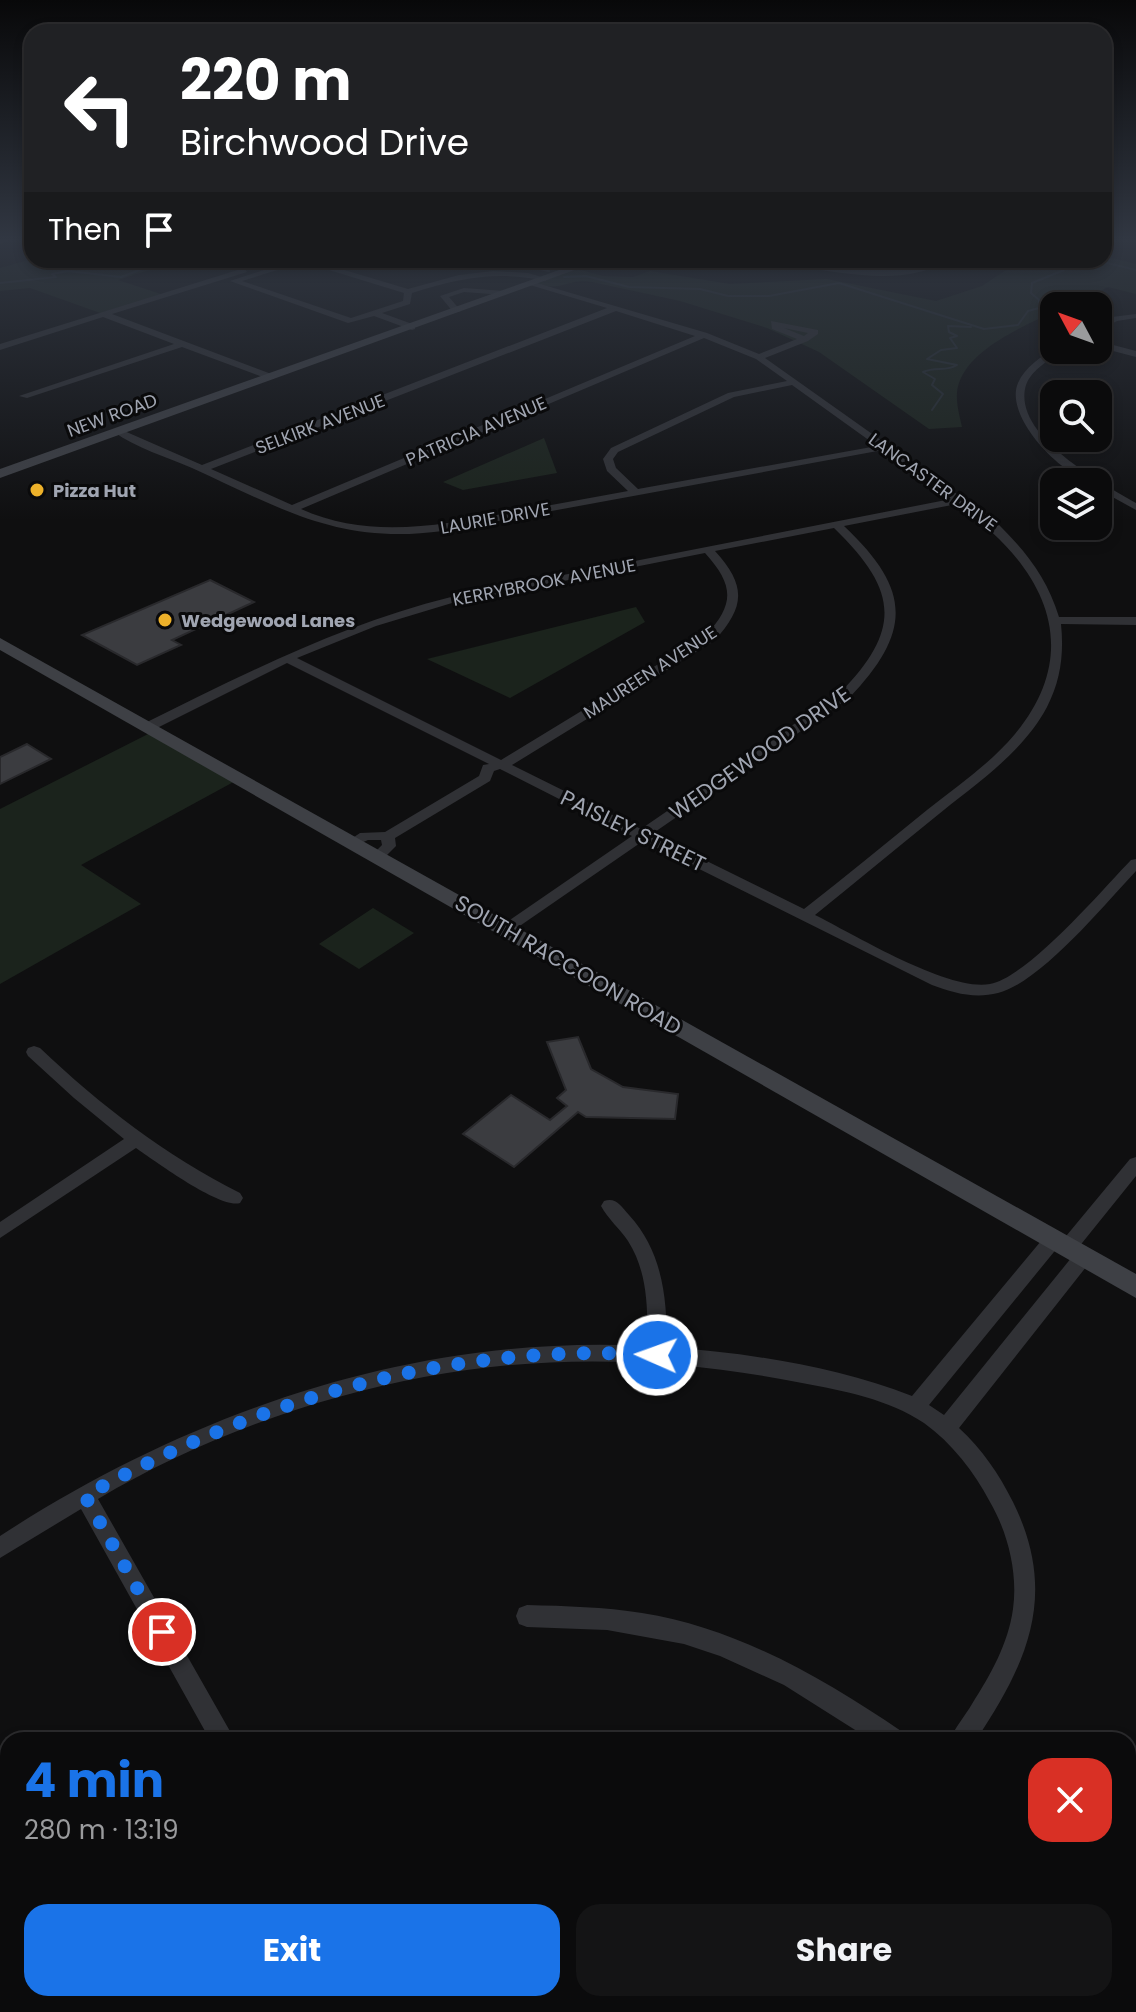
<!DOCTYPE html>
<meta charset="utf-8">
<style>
body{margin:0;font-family:Poppins,sans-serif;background:#141415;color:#f1f3f6;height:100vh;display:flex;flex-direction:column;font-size:30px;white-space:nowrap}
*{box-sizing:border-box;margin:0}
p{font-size:26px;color:#9a9b9d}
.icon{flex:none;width:44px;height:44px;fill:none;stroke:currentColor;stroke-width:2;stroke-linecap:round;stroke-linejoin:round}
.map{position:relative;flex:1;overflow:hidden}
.side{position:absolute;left:0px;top:1732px;width:1136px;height:280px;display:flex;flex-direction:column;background:#0b0b0c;border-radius:24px 24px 0 0;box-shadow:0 4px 12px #0003,0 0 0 2px #2b2b2d}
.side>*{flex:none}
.top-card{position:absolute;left:24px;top:24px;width:1088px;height:244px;border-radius:24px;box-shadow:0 4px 12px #0003,0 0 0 2px #2b2b2d;background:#202124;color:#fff;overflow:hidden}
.needle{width:52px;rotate:311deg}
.fabs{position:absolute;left:1040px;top:292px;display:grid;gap:16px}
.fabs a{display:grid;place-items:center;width:72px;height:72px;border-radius:16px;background:#0b0b0c;box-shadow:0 4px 12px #0003,0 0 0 2px #2b2b2d;font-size:40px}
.pin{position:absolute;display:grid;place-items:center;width:68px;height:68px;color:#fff;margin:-34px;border:4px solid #fff;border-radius:50%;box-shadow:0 2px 8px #0007}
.me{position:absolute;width:88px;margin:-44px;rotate:272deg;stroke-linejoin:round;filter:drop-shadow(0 0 6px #0008)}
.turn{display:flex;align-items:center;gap:28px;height:168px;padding:0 24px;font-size:36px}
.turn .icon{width:104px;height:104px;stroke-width:2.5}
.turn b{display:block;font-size:56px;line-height:68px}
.then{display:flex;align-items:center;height:76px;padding:0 24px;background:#0003;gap:16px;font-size:30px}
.round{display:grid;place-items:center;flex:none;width:84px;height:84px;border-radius:24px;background:#141415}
.headline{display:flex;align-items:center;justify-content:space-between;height:136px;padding:0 24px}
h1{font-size:48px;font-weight:700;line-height:60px;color:#1a73e8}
.action{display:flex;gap:16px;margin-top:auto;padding:16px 24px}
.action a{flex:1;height:92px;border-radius:24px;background:#1a73e8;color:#fff;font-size:32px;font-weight:700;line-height:92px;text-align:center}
.action a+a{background:#141415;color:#f1f3f6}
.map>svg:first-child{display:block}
.green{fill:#1b231c}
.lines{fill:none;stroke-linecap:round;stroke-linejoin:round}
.stream{stroke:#282f35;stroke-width:2}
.building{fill:#3b3c40;stroke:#29292c;stroke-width:2}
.street{fill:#303135;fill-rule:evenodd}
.secondary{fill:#3e4045;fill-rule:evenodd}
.route{stroke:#1a73e8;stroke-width:14;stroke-dasharray:0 25.2}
.poi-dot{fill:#edb12a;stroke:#0a0a0b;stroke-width:3}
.labels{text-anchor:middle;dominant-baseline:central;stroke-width:6;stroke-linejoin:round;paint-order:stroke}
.far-street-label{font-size:18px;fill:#a0a5b1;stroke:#0a0a0b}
.far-poi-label{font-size:18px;font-weight:bold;fill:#a0a5b1;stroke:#0a0a0b;text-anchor:start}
.street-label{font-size:22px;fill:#a0a5b1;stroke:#0a0a0b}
</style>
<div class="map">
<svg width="1136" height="2012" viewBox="0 0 1136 2012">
<rect width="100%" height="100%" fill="#0f0f10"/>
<!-- green -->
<g class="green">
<path d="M1104 256 1136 264V294L1108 287 1081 301 1054 306V311C1022 328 972 347 959 383 954 397 959 413 962 427L929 429 819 352 767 328 680 301 592 282C565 278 564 293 533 283L574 268 603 276 633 277 650 271 730 284 827 279 936 301 982 286 1021 260H1104Z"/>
<path d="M32 259 135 260 159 267 118 280 164 295 103 314 30 288 0 291V268Z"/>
<path d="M544 438 557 473 463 490 443 482Z"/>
<path d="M636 607 645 622 510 698 427 659Z"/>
<path d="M154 731 239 779 81 865 141 904 0 984V809Z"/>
<path d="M373 908 414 933 359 969 319 944Z"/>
</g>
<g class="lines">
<!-- stream -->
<g class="stream">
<path d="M351 260 412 268 503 261 549 271"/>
<path d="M1095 260 1136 270"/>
<path d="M564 277 586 276 629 287 700 289 728 296H769L839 283 984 329 1018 325 1028 311 1039 308V300L1031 293 1032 283 1064 270 1062 265 1075 260"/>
<path d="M0 283 56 277 52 274 68 271 121 277 150 266"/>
<path d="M932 410 943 394 932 385 935 379 923 372C935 366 946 372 957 365L927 359 941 350 957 348 950 338 957 336 949 332 948 326 971 327"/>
</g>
</g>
<!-- building -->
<g class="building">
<path d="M210 580 254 602 172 640 181 645 137 665 82 635Z"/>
<path d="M27 744 51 759 0 784V757Z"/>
<path d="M578 1037 591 1069 623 1087 678 1094 675 1119 586 1117 578 1112 514 1167 463 1134 511 1095 550 1120 567 1106 557 1098 566 1090 547 1042Z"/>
</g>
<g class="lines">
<!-- street -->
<g class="street">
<path d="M294 260H311L408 289 459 275 493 271 528 273 549 279 545 281C499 270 456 279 412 293L410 304 382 313 415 325V329L412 330 374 316 348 323 230 281ZM303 262 404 293 403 301 351 318 242 281Z"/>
<path d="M531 260H543L573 270 569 272Z"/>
<path d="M763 260 882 270 905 269 937 260H947C907 287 845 273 800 267 788 265 774 265 763 260Z"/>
<path d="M244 268 247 272 112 314 274 375V379H268L182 347 27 398 19 396 174 344 103 317 0 350V344Z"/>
<path d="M530 281 707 333 759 354 797 339 772 329 771 321 818 330V334L808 341 765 358 995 521C1024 549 1047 577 1059 617H1136V625L1061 624C1064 653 1061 680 1047 707 1022 754 974 785 934 818 894 850 855 883 815 915 855 935 949 992 990 984 1028 977 1102 890 1131 860L1136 859V871C1104 905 1041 982 998 993 975 999 953 993 932 985L643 841 511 932H501L498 929 501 926 632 836 500 769 494 771 490 781 395 838 396 846 382 860H372L370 857 382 845 381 840H368L352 847 345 843 360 833 385 832 479 776 483 765 489 764 287 663 153 730H143V724C244 674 342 624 451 597L951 499 883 450 443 531C339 545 282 509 192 468 167 457 136 448 114 432L122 430 202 465 607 308 530 285ZM616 311 695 336 292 505 211 469ZM784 328 808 333 804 336ZM704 338 756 359 787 381 728 393 611 448 603 459 607 471 628 491C588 498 547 506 507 513 436 526 368 539 301 509ZM792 385 877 446 638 489 616 468 613 459 618 452 734 397ZM957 504C1039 562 1089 644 1015 734 990 764 957 786 927 810 886 843 845 877 804 909L652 834 849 698C913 631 911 589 844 526ZM834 528C897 589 903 628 841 692L641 829 512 765 714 641C745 607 747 586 715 551ZM705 553C734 585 735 604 706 635L501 760 297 658 376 626 452 603Z"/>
<path d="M464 288 504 291 508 293 504 295 464 292 449 297 461 311 454 313 440 296Z"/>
<path d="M1136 314V318L1117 321 1098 331V325L1112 317Z"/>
<path d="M1098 341 1136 351V357L1098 347Z"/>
<path d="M1054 348 1061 350C1049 361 1032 369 1026 385 1011 435 1102 483 1136 503V510L1098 489V482C1066 482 1003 417 1018 383 1025 367 1040 358 1054 348Z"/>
<path d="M34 1046 40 1048C101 1106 165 1155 240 1193L243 1198 240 1203C220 1209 155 1161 136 1148L0 1238V1222L124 1139 74 1098 28 1056 26 1052 28 1048Z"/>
<path d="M1136 1157V1176L1074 1253 1067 1255 1060 1253 1058 1247 929 1405 944 1415 1076 1252 1083 1250 1090 1252 1092 1257 1090 1262 959 1428C982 1449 999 1474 1013 1502 1058 1593 1029 1661 976 1740H950C955 1727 965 1716 972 1704 991 1674 1008 1644 1013 1609 1018 1573 1008 1533 990 1502 974 1472 952 1443 924 1423 888 1399 844 1391 802 1383 677 1358 550 1353 424 1377 312 1398 197 1440 98 1499L235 1740H210L81 1509 0 1558V1536C192 1411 416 1334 647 1346 648 1311 648 1272 628 1241 620 1229 608 1219 601 1206L604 1201C616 1197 621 1206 629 1215 663 1252 667 1299 667 1347 748 1353 835 1366 912 1396L1046 1235 1053 1233 1060 1235 1062 1241 1130 1159Z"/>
<path d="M527 1605C566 1606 604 1607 642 1613 737 1628 823 1678 901 1731L904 1740H871L784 1685 720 1656 684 1644 607 1630 527 1627 519 1624 516 1616 519 1608Z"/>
<path d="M417 2004H449L453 2012H421Z"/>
<path d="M768 2004H798L794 2012H764Z"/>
</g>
<!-- secondary -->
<g class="secondary">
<path d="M0 239H12L0 244Z"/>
<path d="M587 260H602L0 478V469Z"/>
<path d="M0 638 1136 1274V1298L0 650Z"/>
</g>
</g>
<!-- sky -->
<linearGradient id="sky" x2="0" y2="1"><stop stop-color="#080809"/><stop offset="0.46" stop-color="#313742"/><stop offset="1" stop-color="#313742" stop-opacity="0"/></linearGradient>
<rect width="1136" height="521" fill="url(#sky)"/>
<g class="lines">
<!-- route -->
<path class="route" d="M162 1632 85 1496C260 1398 455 1342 657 1355"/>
</g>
<!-- markers -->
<g class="poi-dot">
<circle cx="37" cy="490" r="8"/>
<circle cx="165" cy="620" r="8"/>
</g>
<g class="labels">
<!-- far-street labels -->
<g class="far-street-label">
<text transform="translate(112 415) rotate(-20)">NEW ROAD</text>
<text transform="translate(320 424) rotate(-21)">SELKIRK AVENUE</text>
<text transform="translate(476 431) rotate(-23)">PATRICIA AVENUE</text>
<text transform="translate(933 482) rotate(36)">LANCASTER DRIVE</text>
<text transform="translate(495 518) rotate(-10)">LAURIE DRIVE</text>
<text transform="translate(544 582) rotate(-11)">KERRYBROOK AVENUE</text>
<text transform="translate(650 672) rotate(-33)">MAUREEN AVENUE</text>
</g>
<!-- far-poi labels -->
<g class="far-poi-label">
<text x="53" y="490">Pizza Hut</text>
<text x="181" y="620">Wedgewood Lanes</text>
</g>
<!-- street labels -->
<g class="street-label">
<text transform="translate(760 753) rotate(-35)">WEDGEWOOD DRIVE</text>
<text transform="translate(633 831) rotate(26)">PAISLEY STREET</text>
<text transform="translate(568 965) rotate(30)">SOUTH RACCOON ROAD</text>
</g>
</g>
</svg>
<div class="fabs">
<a><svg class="needle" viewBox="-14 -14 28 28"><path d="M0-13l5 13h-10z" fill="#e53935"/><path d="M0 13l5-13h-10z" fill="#9a9b9d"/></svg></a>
<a><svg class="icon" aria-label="search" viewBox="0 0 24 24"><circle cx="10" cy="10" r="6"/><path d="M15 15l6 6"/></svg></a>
<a><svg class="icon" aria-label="layers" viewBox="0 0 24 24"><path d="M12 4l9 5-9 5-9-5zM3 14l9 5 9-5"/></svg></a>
</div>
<div class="pin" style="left:162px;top:1632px;background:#d93025"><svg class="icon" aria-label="arrive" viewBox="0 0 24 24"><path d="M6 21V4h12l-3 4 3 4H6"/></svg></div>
<svg class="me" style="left:657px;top:1355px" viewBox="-20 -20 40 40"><circle r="17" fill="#1a73e8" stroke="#fff" stroke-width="3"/><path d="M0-11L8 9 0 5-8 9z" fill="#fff"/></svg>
<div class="top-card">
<div class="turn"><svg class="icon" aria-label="left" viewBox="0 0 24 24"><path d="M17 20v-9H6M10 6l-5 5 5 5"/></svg><div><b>220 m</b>Birchwood Drive</div></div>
<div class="then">Then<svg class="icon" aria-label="arrive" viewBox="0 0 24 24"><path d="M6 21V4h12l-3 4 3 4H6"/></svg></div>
</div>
<section class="side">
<div class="headline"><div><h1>4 min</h1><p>280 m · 13:19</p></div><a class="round" style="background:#d93025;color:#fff"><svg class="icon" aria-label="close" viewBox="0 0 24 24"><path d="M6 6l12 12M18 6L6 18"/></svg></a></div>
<div class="action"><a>Exit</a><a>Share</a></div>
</section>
</div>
